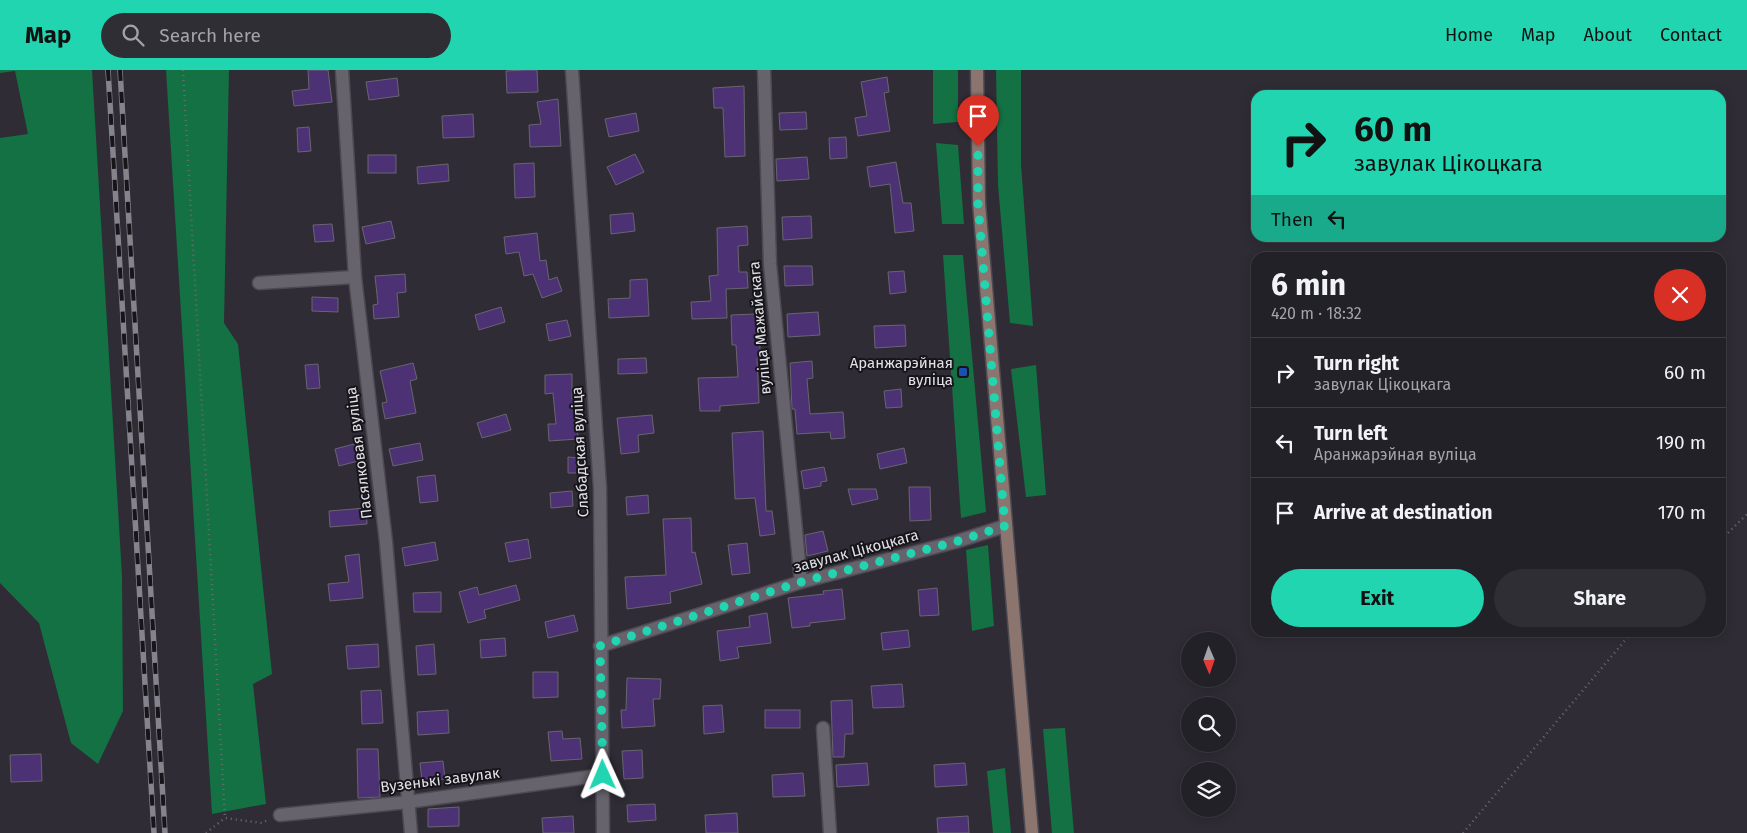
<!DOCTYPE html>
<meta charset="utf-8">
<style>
body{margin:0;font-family:"Fira Sans",sans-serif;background:#2f2e34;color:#f1f3f6;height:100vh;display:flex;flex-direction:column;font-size:19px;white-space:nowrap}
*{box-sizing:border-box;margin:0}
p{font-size:16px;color:#a3a3a8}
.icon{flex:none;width:28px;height:28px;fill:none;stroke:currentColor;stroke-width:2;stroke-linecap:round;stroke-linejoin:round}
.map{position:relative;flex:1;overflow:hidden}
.details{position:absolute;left:1251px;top:182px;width:475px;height:385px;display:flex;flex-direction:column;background:#232128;border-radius:15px;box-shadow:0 2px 12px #0003,0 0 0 1px #403e45}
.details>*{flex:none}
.hud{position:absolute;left:1251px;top:20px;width:475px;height:152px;border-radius:15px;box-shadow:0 2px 12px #0003,0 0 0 1px #403e45;background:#20d5b0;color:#111;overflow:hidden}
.needle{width:32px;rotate:178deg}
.fabs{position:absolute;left:1181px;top:562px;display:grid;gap:10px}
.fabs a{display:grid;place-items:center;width:55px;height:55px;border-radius:50%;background:#232128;box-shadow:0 2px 12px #0003,0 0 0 1px #403e45;font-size:25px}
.pin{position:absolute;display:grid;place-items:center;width:42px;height:42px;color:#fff;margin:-51px -21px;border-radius:50% 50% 50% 0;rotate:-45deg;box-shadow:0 0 5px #0007}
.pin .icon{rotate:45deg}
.me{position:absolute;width:55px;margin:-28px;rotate:359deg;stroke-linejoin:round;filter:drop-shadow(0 0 4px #0008)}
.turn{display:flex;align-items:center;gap:18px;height:105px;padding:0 20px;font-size:22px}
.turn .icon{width:65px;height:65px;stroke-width:2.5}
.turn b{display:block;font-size:35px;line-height:42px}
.then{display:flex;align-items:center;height:48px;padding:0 20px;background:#0003;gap:10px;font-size:19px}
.round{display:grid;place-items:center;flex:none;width:52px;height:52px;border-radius:26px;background:#2f2e34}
.headline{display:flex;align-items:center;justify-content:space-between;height:85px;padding:0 20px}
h1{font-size:30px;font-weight:700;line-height:38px}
.action{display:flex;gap:10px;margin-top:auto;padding:10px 20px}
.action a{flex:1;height:58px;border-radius:30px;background:#20d5b0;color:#111;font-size:20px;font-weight:700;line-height:58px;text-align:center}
.action a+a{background:#2f2e34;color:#f1f3f6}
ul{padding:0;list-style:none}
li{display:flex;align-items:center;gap:15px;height:70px;padding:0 20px;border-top:1px solid #403e45}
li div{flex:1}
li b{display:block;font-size:19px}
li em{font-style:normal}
header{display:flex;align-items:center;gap:30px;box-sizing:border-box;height:70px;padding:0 25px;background:#20d5b0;color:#111}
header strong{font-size:24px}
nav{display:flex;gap:28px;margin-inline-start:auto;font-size:18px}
.search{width:350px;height:45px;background:#2f2e34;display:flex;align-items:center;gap:12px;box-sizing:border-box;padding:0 18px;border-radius:28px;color:#a3a3a8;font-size:19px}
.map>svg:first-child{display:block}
.forest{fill:#137143}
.building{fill:#4c3275;stroke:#68656f}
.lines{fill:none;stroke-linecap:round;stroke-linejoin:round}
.minor-casing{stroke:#4c4952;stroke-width:15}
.secondary-casing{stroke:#4c4952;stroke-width:15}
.path{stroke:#6d6a73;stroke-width:2.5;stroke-dasharray:1 4;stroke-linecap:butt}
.minor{stroke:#66636d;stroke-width:12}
.secondary{stroke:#8c756f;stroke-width:12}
.rail-casing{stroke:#85838b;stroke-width:5.5}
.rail{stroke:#161519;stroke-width:4;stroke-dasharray:11;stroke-linecap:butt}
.route{stroke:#20d5b0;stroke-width:9;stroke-dasharray:0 16.2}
.transit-dot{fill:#1a4fb4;stroke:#161519;stroke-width:2}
.labels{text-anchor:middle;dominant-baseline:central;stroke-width:4;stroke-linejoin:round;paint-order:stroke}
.street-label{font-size:15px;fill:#e3e1e8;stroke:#161519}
.poi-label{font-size:15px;fill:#e3e1e8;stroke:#161519;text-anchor:end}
</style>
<header>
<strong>Map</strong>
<div class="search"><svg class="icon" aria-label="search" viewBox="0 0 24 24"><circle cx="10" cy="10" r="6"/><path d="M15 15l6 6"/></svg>Search here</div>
<nav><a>Home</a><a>Map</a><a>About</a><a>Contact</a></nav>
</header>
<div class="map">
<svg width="1747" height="763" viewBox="0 0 1747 763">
<rect width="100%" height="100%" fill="#2f2c35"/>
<!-- forest -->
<g class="forest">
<path d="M0 0H92L122 506 123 641 98 694 71 673 39 553 0 513V68L28 64 15 1 0 3Z"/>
<path d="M166 0H229L224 253 238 274 272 604 253 614 266 734 212 744Z"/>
<path d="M933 0H958V52L933 54Z"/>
<path d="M996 0H1021V94L1033 256 1010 253 998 115Z"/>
<path d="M936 73 958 75 964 154H942Z"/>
<path d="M963 185 986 442 961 448 943 185Z"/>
<path d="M1036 295 1046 425 1026 427 1011 299Z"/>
<path d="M988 475 994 556 972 561 966 480Z"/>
<path d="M1065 658 1074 763H1052L1043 659Z"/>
<path d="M1005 698 1011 763H993L987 701Z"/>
</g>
<!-- building -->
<g class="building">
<path d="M308 0H328L332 32 294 36 292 21 309 19Z"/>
<path d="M526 0H537L538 22 507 23 506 1Z"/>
<path d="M887 7 889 22 884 23 890 61 858 66 855 48 867 46 861 12Z"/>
<path d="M397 8 399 26 369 30 366 12Z"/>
<path d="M744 16 745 86 725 87 723 38H714L713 18Z"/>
<path d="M558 29 561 76 530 77 529 55 541 54 537 32Z"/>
<path d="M806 42 807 59 780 60 779 43Z"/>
<path d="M636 43 639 61 609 67 605 49Z"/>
<path d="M473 44 474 67 443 68 442 46Z"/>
<path d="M309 57 311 81 298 82 297 58Z"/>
<path d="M846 67 847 88 830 89 829 68Z"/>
<path d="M635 84 644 102 616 115 607 97Z"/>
<rect x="368" y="85" width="28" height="18"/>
<path d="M807 87 809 109 777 111 776 89Z"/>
<path d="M896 92 903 133H911L914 161 895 163 890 114 870 117 867 97Z"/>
<path d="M534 93 535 127 515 128 514 94Z"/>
<path d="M448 94 449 111 418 114 417 97Z"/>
<path d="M633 143 635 161 611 164 610 145Z"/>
<path d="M811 146 812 168 783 170 782 147Z"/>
<path d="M391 151 395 168 366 174 362 157Z"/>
<path d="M332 154 334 171 315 172 313 155Z"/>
<path d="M747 156 748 175 738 176 739 202H747L748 218 726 219 727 248 692 249 691 232 711 231 709 206 718 205 717 158Z"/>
<path d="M537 163 540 191 546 190 549 210 557 207 562 221 542 228 533 204 524 206 519 182 506 184 504 167Z"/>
<path d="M784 196H812L813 215 785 216Z"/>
<path d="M904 201 906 222 890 224 888 202Z"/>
<path d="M405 204 406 222 397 223 399 247 374 249 373 235 378 234 375 206Z"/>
<path d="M647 209 649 246 609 248 608 229 630 228V210Z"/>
<path d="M312 227 338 228V242L312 241Z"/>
<path d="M501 237 505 252 479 260 475 245Z"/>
<path d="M818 242 820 265 788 267 787 244Z"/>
<path d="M757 244 761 289H757L759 333 720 336V341H700L698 308 738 307 736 275H732L731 245Z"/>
<path d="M567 250 571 266 549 271 546 254Z"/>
<path d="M905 255 906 276 875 278 874 256Z"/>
<path d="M646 288 647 303 618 304V289Z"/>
<path d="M812 291 813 308 807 309 810 344 843 342 845 368 831 369 830 362 797 364 795 339H792L790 293Z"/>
<path d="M413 293 417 309 410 311 416 343 385 349 382 333 387 332 380 301Z"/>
<path d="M318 294 320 318 307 319 305 295Z"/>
<path d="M572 304V329L576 328 578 369 549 371 548 354H556L553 323 545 324V305Z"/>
<path d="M901 319 902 337 886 338 884 321Z"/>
<path d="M506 344 511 360 482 368 477 353Z"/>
<path d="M652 345 654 363 638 365 639 382 621 384 617 348Z"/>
<path d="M763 361 766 441H772L775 464 760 466 755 428 735 429 732 363Z"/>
<path d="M420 373 423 390 393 396 389 379Z"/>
<path d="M354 374 358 391 339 396 335 379Z"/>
<path d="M904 378 907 393 880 399 877 384Z"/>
<path d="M568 387 580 388V403H568Z"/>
<path d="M824 397 827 411 821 412V416L804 419 801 401Z"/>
<path d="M435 405 438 431 420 433 417 407Z"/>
<path d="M909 417H930L931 450 910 451Z"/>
<path d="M848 419H876L878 429 852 435Z"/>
<path d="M572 421 573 436 551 438 550 423Z"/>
<path d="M648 425 649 443 627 445 626 427Z"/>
<path d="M366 438 367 454 330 457 329 441Z"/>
<path d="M691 448 692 483 695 482 702 514 670 522 671 533 627 539 625 507 666 505 663 449Z"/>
<path d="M823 461 828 481 807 486 805 465Z"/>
<path d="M528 469 531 488 509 492 505 473Z"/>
<path d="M435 472 438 490 405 496 402 478Z"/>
<path d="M747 473 750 503 732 505 728 475Z"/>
<path d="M359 484 363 528 330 531 328 514 349 512 345 486Z"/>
<path d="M516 515 520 530 484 540 486 548 468 553 459 522 477 517 479 525Z"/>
<path d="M937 518 939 545 920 546 918 520Z"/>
<path d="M842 519 845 549 810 553V556L792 558 788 528 824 524 823 521Z"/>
<path d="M441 522V542H414L413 523Z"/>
<path d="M767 543 771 573 737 577 739 588 720 591 717 561 750 557 749 546Z"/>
<path d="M574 545 578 561 548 568 545 552Z"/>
<path d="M908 560 910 577 883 580 881 563Z"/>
<path d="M505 568 506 586 481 588 480 570Z"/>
<path d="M378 574 379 597 348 599 346 576Z"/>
<path d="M434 574 436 604 418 605 416 576Z"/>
<path d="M533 602H558V627L533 628Z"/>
<path d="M627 608 661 609 660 629H653L655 656 622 658 621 640H626Z"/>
<path d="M902 614 904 637 873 638 871 616Z"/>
<path d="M381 620 383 653 362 654 361 621Z"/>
<path d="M852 630 853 664H845L844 687H833L831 631Z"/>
<path d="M722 635 724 662 704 664 703 636Z"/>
<path d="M448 640 449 663 418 665 417 642Z"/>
<rect x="765" y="640" width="35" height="18"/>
<path d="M562 661 563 669 580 668 582 689 551 691 548 662Z"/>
<path d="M357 679H378L380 727 358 728Z"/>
<path d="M642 680 643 708 624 709 622 681Z"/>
<path d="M41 684 42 711 11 712 10 685Z"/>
<path d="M443 691 445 709 422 711 420 693Z"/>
<path d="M867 693 869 715 837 717 836 695Z"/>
<path d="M965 693 967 715 935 717 934 695Z"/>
<path d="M803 703 805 726 773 727 772 705Z"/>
<path d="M655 734 656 750 628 752 627 735Z"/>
<path d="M459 737V756L428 757V739Z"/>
<path d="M737 743 738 763H706L705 745Z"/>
<path d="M573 746 574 763H543L542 748Z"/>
<path d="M968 746 969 763H938L937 748Z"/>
</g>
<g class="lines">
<defs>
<g id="minor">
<path d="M342 0 355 207 386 472 411 763"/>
<path d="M572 0 600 418 603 763"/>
<path d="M764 0 770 194 801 512"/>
<path d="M259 213 355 207"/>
<path d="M600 576 801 512 955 472 1005 456"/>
<path d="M823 658 830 763"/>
<path d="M280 745 408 732 603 705"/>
</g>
<path id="secondary" d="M977 0 979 133 1032 763"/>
</defs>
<!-- minor casing -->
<use href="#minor" class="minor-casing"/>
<!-- secondary casing -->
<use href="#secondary" class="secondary-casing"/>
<!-- path -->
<g class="path">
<path d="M183 0 225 748 262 753 268 750"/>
<path d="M1721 470 1747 444"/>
<path d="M206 763 225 748"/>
<path d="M1463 763 1632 562"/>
</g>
<!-- minor -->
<use href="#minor" class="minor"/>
<!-- secondary -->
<use href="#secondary" class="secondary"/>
<defs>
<g id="rail">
<path d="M108 0 154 763"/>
<path d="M120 0 165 763"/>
</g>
</defs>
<!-- rail casing -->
<use href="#rail" class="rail-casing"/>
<!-- rail -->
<use href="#rail" class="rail"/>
</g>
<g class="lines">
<!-- route -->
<path class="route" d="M603 705 600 576 801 512 955 472 1005 456 978 133V76"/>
</g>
<!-- markers -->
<rect class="transit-dot" x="958" y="297" width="10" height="10" rx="2.5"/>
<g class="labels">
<!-- street labels -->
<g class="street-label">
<text transform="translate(760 258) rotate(-95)">вуліца Мажайскага</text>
<text transform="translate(580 382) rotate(-93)">Слабадская вуліца</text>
<text transform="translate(359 383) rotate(-97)">Пасялковая вуліца</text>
<text transform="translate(856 481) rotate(-15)">завулак Цікоцкага</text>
<text transform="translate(440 710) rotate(-7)">Вузенькі завулак</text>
</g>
<!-- poi labels -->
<g class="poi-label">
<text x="953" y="293">Аранжарэйная<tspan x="953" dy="17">вуліца</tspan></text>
</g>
</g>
</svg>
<div class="fabs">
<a><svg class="needle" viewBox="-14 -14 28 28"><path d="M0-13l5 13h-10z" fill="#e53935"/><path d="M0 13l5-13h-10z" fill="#a3a3a8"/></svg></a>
<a><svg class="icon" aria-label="search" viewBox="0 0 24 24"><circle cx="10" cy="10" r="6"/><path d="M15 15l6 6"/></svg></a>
<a><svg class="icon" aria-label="layers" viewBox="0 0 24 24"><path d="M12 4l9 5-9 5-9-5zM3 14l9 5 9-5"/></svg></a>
</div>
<div class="pin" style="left:978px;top:76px;background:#d93025"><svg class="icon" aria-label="arrive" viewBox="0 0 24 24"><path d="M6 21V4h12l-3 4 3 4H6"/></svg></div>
<svg class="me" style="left:603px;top:705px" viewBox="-20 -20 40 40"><path d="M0-17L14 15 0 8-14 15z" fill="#20d5b0" stroke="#fff" stroke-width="4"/></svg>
<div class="hud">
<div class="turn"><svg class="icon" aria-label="right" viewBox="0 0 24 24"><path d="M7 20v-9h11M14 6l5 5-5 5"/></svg><div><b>60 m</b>завулак Цікоцкага</div></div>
<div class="then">Then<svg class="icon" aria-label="left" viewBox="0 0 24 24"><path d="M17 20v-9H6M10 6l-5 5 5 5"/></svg></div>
</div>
<section class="details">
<div class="headline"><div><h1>6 min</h1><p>420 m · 18:32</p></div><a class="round" style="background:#d93025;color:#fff"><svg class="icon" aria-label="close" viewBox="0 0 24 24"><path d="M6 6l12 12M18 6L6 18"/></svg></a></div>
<ul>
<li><svg class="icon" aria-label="right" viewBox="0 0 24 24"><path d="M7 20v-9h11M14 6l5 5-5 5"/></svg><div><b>Turn right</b><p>завулак Цікоцкага</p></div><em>60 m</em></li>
<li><svg class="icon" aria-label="left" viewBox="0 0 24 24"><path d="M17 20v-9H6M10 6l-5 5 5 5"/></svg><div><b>Turn left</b><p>Аранжарэйная вуліца</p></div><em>190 m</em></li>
<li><svg class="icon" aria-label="arrive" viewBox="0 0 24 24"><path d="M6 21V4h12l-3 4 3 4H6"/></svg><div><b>Arrive at destination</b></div><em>170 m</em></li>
</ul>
<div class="action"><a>Exit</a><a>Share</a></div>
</section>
</div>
